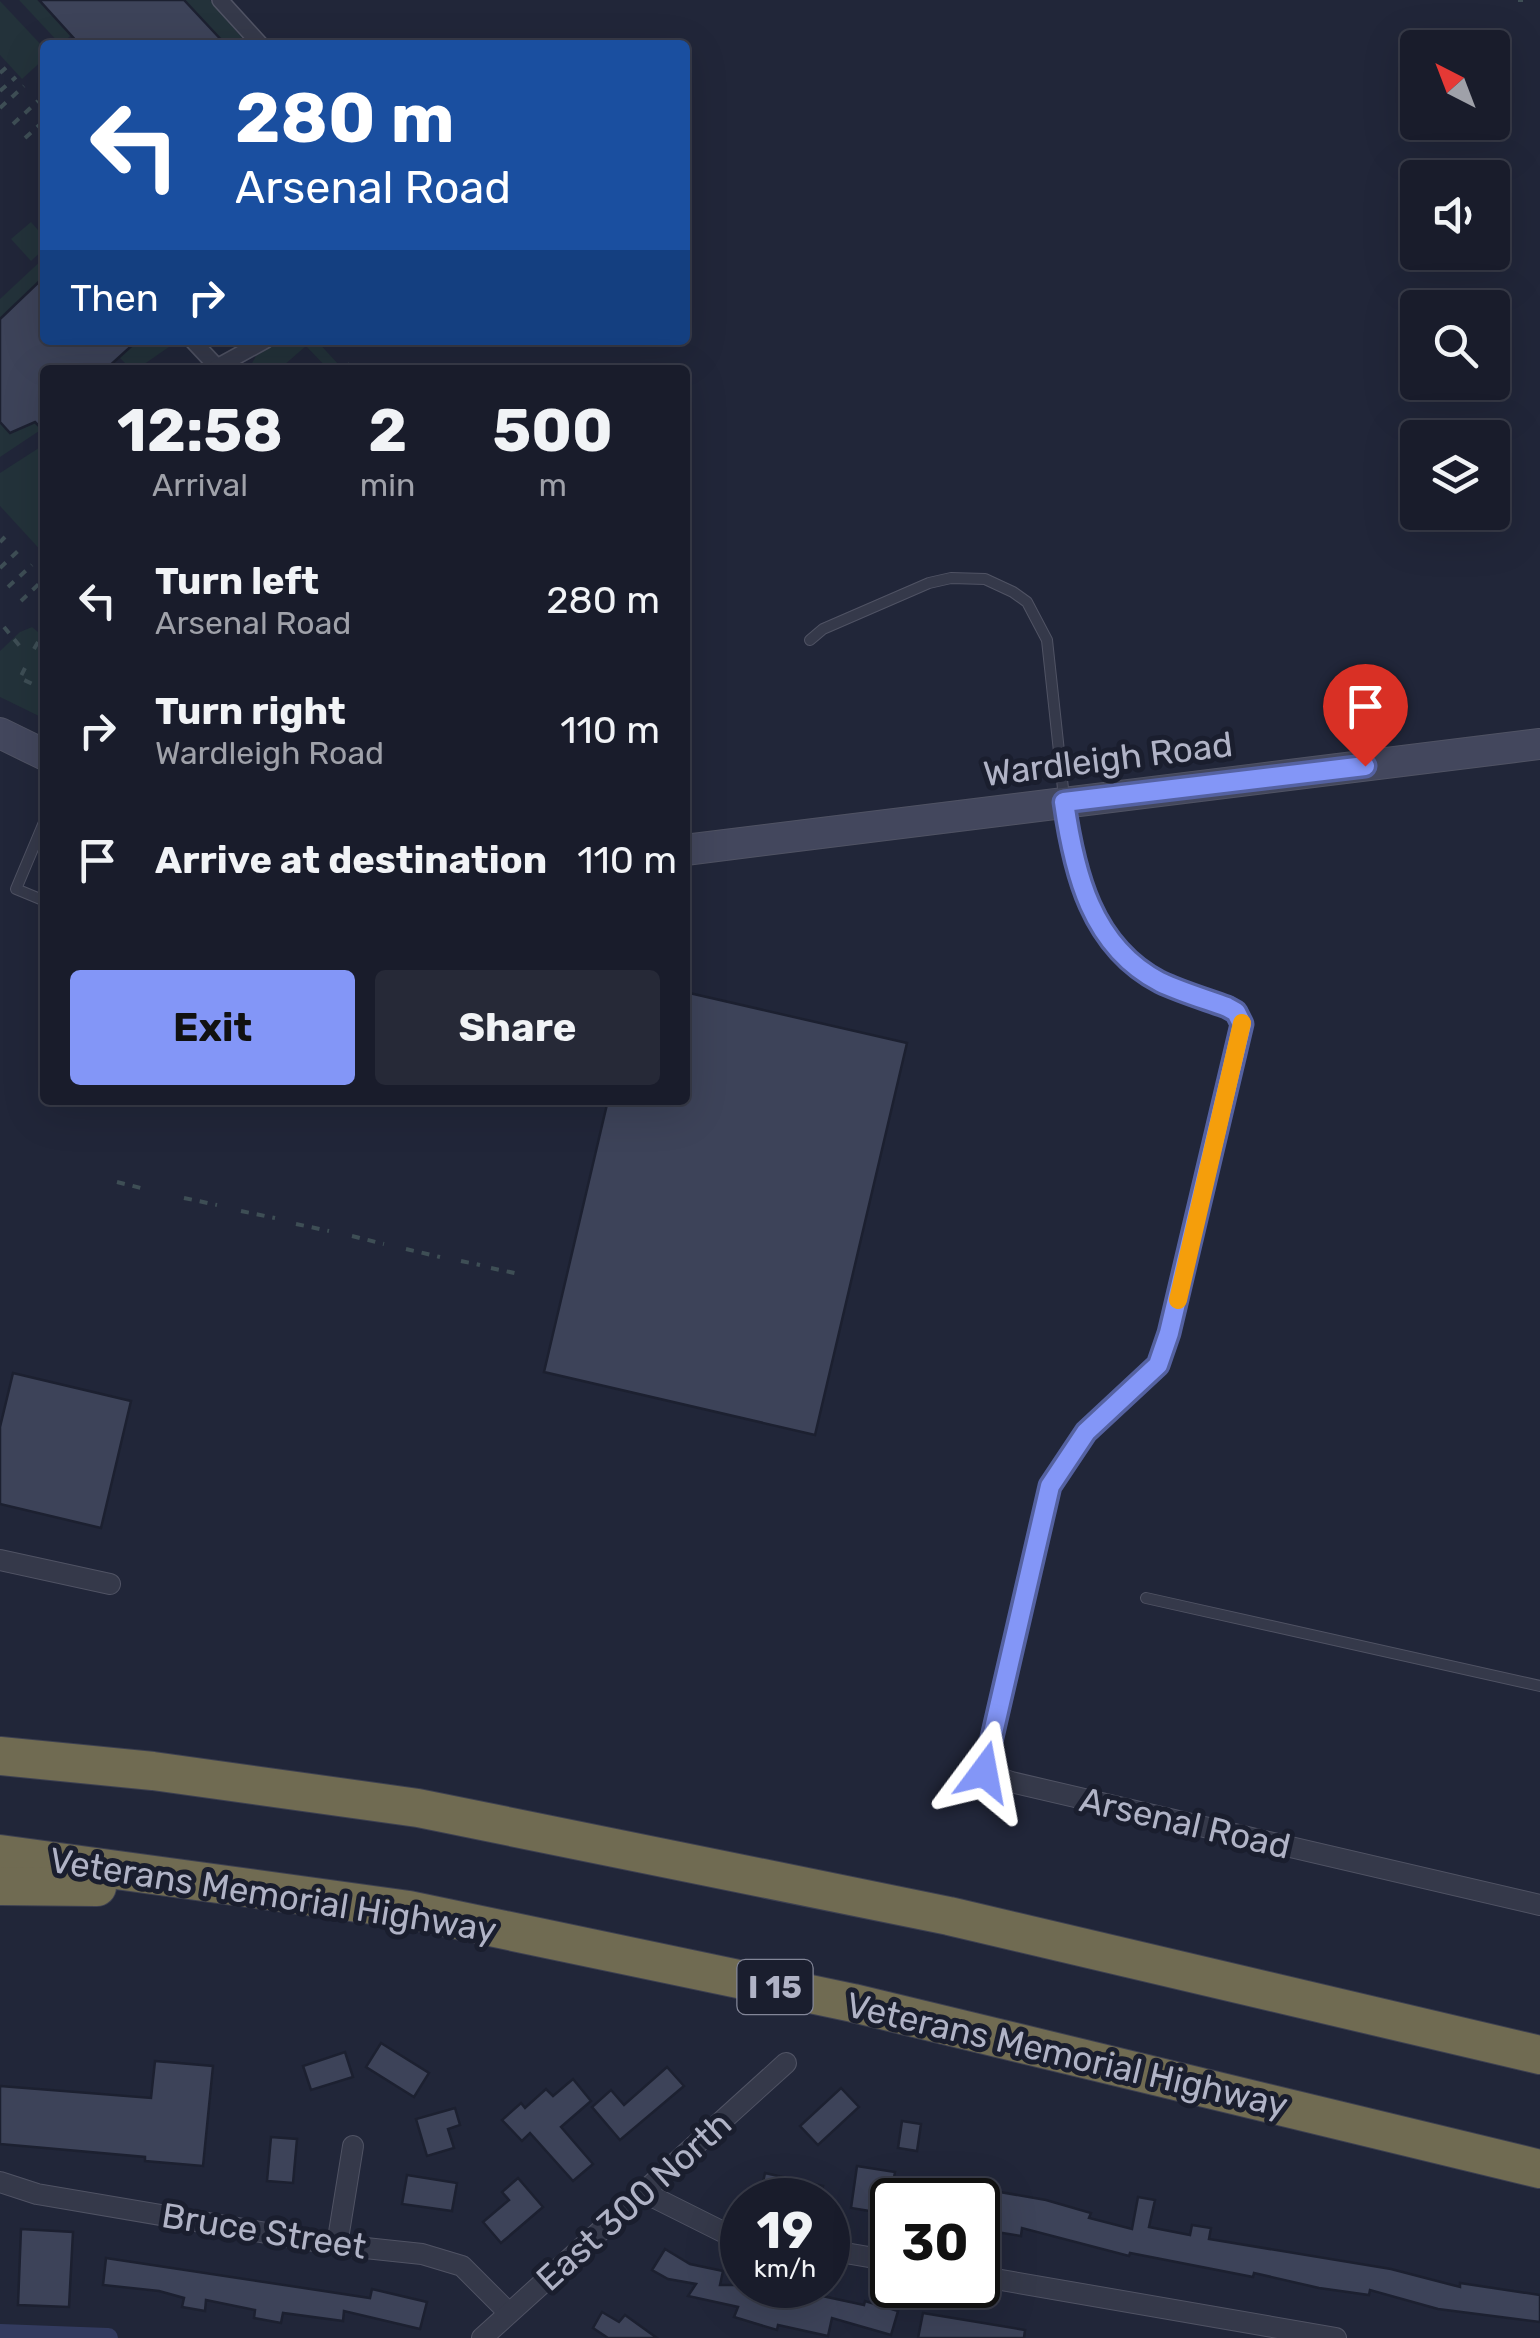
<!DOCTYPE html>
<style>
body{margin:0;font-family:Rubik,sans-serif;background:#262937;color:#f1f3f6;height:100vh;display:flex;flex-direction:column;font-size:38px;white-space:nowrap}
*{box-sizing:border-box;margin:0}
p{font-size:32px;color:#9fa1a9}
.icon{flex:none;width:55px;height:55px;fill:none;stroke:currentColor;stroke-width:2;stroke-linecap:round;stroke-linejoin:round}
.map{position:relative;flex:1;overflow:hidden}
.drawer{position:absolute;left:40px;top:365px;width:650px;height:740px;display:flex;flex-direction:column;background:#191c2b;border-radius:10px;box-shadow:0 10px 40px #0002,0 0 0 2px #373a47}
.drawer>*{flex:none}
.guide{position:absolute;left:40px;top:40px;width:650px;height:305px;border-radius:10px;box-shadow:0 10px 40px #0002,0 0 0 2px #373a47;background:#1a4fa0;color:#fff;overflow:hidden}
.needle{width:65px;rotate:318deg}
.fabs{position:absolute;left:1400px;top:30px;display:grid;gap:20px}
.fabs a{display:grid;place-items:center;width:110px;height:110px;border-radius:10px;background:#191c2b;box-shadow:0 10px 40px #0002,0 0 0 2px #373a47;font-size:50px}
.speed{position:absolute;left:720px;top:2178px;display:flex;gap:20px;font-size:50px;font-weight:700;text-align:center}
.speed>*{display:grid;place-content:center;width:130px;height:130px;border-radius:50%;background:#191c2b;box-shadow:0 10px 40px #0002,0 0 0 2px #373a47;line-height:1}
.speed small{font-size:25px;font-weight:400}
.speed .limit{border:5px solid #111;border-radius:15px;background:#fff;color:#111}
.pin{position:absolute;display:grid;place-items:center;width:85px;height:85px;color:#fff;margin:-102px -42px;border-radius:50% 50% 50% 0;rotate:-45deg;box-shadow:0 0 10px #0007}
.pin .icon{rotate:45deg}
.me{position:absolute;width:110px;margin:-55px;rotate:13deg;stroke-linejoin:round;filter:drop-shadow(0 0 8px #0008)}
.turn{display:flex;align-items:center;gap:35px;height:210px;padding:0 30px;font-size:45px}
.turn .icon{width:130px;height:130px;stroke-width:2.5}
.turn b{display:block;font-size:70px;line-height:85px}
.then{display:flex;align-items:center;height:95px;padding:0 30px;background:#0003;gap:20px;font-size:38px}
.eta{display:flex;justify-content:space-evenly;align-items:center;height:170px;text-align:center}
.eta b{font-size:60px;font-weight:700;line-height:70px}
.action{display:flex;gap:20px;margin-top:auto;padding:20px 30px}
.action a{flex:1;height:115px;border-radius:10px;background:#8396f7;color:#111;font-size:40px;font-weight:700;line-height:115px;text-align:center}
.action a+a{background:#262937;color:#f1f3f6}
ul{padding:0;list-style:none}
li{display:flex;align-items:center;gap:30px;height:130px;padding:0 30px}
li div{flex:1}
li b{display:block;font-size:38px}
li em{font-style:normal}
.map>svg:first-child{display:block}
.green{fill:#23323a}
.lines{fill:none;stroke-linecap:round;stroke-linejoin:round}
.canal{stroke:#333b5f;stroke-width:20}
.building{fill:#3d4359;stroke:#1c2030;stroke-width:2.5}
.service-casing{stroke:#505364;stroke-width:12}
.pedestrian-casing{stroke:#505364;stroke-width:18}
.minor-casing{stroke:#505364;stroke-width:22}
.secondary-casing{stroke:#505364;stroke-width:32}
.motorway-casing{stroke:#3d4051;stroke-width:40}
.path{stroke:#3e4e55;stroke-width:4;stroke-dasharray:8 8;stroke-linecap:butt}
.service{stroke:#35394a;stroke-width:10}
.pedestrian{stroke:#35394a;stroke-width:15}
.minor{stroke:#35394a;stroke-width:20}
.secondary{stroke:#43475d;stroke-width:30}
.motorway{stroke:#706b52;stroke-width:38}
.route-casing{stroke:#5562a1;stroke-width:25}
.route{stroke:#8396f7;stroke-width:18}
.slow{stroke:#f59e0b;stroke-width:18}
.labels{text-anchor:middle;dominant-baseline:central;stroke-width:10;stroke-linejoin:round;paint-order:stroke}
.shield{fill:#1a1e2e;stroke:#838698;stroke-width:2.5}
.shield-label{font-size:32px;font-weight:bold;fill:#b0b3c6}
.street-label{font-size:35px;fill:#b0b3c6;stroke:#1a1e2e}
</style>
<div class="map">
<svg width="1540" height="2338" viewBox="0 0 1540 2338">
<rect width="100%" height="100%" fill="#212639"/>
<!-- green -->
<g class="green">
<path d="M19 0H39L71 35 61 45Z"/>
<path d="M184 0H210L248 45H226Z"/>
<path d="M0 1 45 49V58L22 79 0 55Z"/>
<path d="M31 222 45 238V248L31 261 11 239Z"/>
<path d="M45 257V276L0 319V299Z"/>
<path d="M138 340H179L140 367 130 368 119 357Z"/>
<path d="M282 340H316L340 366 329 370 306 346 283 366 286 370H248L256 356Z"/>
<path d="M0 422H35L42 429 0 457Z"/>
<path d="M45 444V555L0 506V473Z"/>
<path d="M32 627 45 638V719L0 697V651L20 632Z"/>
</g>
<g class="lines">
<!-- canal -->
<path class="canal" d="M0 2334 108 2338"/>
</g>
<!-- building -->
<g class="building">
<path d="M39 0H184L226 45H80Z"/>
<path d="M45 276V340H138L105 370H45V432L35 422 10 433 0 422V319Z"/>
<path d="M685 992 907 1043 815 1435 544 1372 608 1100H685Z"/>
<path d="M13 1373 131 1401 101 1528 0 1504V1427Z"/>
<path d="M381 2043 429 2073 414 2097 366 2067Z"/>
<path d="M345 2052 353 2077 311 2090 303 2066Z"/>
<path d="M155 2061 213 2066 203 2166 145 2161V2157L0 2144V2086L151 2098Z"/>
<path d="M667 2067 684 2086 620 2140 592 2107 611 2090 624 2105Z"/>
<path d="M573 2079 591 2101 561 2127 593 2164 573 2181 530 2133 522 2141 502 2120 521 2103 525 2108 546 2089 553 2096Z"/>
<path d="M841 2088 859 2107 818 2145 800 2126Z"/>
<path d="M455 2108 460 2125 448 2129 454 2148 427 2156 416 2119Z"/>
<path d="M902 2121 921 2124 917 2151 898 2148Z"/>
<path d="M271 2137 297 2139 293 2183 267 2181Z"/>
<path d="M857 2166 895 2172 888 2214 851 2208Z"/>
<path d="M765 2173 823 2186 820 2200H759Z"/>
<path d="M407 2175 457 2183 452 2211 402 2204Z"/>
<path d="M518 2178 543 2207 501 2243 483 2222 509 2200 502 2192Z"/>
<path d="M983 2189 1046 2200 1091 2213 1089 2218 1132 2229 1138 2197 1155 2200 1149 2227 1190 2235 1192 2225 1211 2228 1209 2239 1391 2269 1460 2287V2283L1540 2295V2322L1438 2309 1370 2290 1369 2295 1319 2288 1254 2273 1253 2277 1130 2253 1129 2256 1022 2228 1021 2236 978 2229Z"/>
<path d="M21 2229 73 2232 69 2307 18 2305Z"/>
<path d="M665 2249 690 2264 723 2271 720 2285H762L803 2297 804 2292 864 2305 865 2301 898 2311 891 2335 832 2318 828 2336 778 2325 777 2330 734 2317 738 2307 688 2296 696 2284 668 2279 652 2270Z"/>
<path d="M106 2258 370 2298 372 2289 427 2302 420 2329 344 2311 343 2321 283 2313 281 2323 254 2318 255 2310 206 2300 205 2311 182 2307 184 2298 159 2291 103 2285Z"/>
<path d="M602 2312 619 2322 625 2315 657 2338H608L593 2328Z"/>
<path d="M923 2313 1025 2330 1024 2338H918Z"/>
</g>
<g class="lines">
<defs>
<g id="service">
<path d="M810 640 823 629 929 583 951 578 985 579 1013 592 1027 602 1047 640 1064 798"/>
<path d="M45 820 16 889 45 901"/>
<path d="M1146 1598 1540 1686"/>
</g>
<g id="pedestrian">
<path d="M220 0 261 45"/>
<path d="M192 340 220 370"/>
<path d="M217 367 266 340"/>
</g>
<g id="minor">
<path d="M1064 802C1074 872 1091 946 1160 982 1181 992 1205 999 1227 1007L1236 1012 1242 1023 1169 1333 1158 1365 1086 1432 1050 1486 984 1772 1011 1782 1540 1905"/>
<path d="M0 1560 110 1584"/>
<path d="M0 2182 37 2194 337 2245 422 2254 462 2266 509 2313"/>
<path d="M643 2192 723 2232 742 2235"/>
<path d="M337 2245 353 2146"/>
<path d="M828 2250 892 2261"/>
<path d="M978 2276 1336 2338"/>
<path d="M482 2338 786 2063"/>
</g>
<g id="secondary">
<path d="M0 733 45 755"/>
<path d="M685 850 1540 744"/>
</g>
<g id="motorway">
<path d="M0 1756 153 1771 418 1808 949 1916 1540 2055"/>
<path d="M0 1854 409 1910 853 2003 1540 2169"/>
<path d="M0 1886 97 1887"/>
</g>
</defs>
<!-- service casing -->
<use href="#service" class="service-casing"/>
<!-- pedestrian casing -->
<use href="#pedestrian" class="pedestrian-casing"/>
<!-- minor casing -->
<use href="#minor" class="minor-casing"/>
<!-- secondary casing -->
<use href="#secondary" class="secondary-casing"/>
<!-- motorway casing -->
<use href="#motorway" class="motorway-casing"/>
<!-- path -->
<g class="path">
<path d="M1518 0H1523"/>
<path d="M0 73 7 67"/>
<path d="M0 91 16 77"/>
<path d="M0 108 24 86"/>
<path d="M13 124 38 101"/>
<path d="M25 138 45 120"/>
<path d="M347 364 353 370"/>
<path d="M0 542 5 537"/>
<path d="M0 568 18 551"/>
<path d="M8 587 32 565"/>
<path d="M21 601 44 579"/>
<path d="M4 627 23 650"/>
<path d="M38 643 45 651"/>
<path d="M34 649 45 630"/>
<path d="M25 668 20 678 45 690"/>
<path d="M117 1182 145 1189"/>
<path d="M184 1198 217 1205"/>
<path d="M241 1211 275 1218"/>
<path d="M296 1224 329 1231"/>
<path d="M352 1236 384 1244"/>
<path d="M406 1249 440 1257"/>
<path d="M461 1261 480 1265"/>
<path d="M491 1268 519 1274"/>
</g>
<!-- service -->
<use href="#service" class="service"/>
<!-- pedestrian -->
<use href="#pedestrian" class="pedestrian"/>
<!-- minor -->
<use href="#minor" class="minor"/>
<!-- secondary -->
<use href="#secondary" class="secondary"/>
<!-- motorway -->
<use href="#motorway" class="motorway"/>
</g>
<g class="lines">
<defs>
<path id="route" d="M984 1772 1050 1486 1086 1432 1158 1365 1169 1333 1242 1024 1236 1012 1227 1007C1205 999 1181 992 1160 982 1091 946 1074 872 1064 802L1365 766"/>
</defs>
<!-- route casing -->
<use href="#route" class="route-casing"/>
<!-- route -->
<use href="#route" class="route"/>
<!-- slow -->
<path class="slow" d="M1178 1300 1242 1023"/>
</g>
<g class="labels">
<!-- shield labels -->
<rect class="shield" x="737.5" y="1960" width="75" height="54" rx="8"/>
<g class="shield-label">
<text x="775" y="1987">I 15</text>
</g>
<!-- street labels -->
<g class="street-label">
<text transform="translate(1108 759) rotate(-7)">Wardleigh Road</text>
<text transform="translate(1185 1823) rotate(13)">Arsenal Road</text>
<text transform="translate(273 1895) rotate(9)">Veterans Memorial Highway</text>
<text transform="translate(1067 2055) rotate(13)">Veterans Memorial Highway</text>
<text transform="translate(634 2201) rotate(-42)">East 300 North</text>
<text transform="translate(264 2231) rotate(9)">Bruce Street</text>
</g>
</g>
</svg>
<div class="fabs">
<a><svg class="needle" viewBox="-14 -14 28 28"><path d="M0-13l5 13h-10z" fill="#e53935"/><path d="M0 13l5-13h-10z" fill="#9fa1a9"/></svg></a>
<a><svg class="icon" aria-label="sound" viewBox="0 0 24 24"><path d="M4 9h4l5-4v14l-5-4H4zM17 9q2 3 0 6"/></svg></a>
<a><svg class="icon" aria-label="search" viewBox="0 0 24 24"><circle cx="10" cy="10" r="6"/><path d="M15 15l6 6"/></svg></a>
<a><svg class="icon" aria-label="layers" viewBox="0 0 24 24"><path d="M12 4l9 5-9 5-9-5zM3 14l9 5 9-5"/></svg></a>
</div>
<div class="speed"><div>19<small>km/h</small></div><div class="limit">30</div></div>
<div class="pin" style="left:1365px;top:766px;background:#d93025"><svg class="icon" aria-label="arrive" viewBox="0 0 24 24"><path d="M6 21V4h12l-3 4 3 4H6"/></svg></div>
<svg class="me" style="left:984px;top:1772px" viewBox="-20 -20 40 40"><path d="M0-17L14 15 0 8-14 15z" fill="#8396f7" stroke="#fff" stroke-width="4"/></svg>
<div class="guide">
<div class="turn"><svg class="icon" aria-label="left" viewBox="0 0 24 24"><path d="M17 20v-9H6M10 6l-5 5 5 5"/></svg><div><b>280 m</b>Arsenal Road</div></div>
<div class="then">Then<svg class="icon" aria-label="right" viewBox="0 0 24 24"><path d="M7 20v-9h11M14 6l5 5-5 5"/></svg></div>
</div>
<section class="drawer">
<div class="eta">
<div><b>12:58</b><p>Arrival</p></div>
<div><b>2</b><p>min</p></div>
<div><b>500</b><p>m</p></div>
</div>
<ul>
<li><svg class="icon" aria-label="left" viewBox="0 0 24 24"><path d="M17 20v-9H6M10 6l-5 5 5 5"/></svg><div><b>Turn left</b><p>Arsenal Road</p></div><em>280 m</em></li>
<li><svg class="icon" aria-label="right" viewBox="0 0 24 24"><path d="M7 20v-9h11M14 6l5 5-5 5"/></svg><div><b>Turn right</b><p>Wardleigh Road</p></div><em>110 m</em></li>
<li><svg class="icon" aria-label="arrive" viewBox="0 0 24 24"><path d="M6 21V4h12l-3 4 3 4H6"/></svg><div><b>Arrive at destination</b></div><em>110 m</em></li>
</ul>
<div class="action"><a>Exit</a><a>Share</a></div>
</section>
</div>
